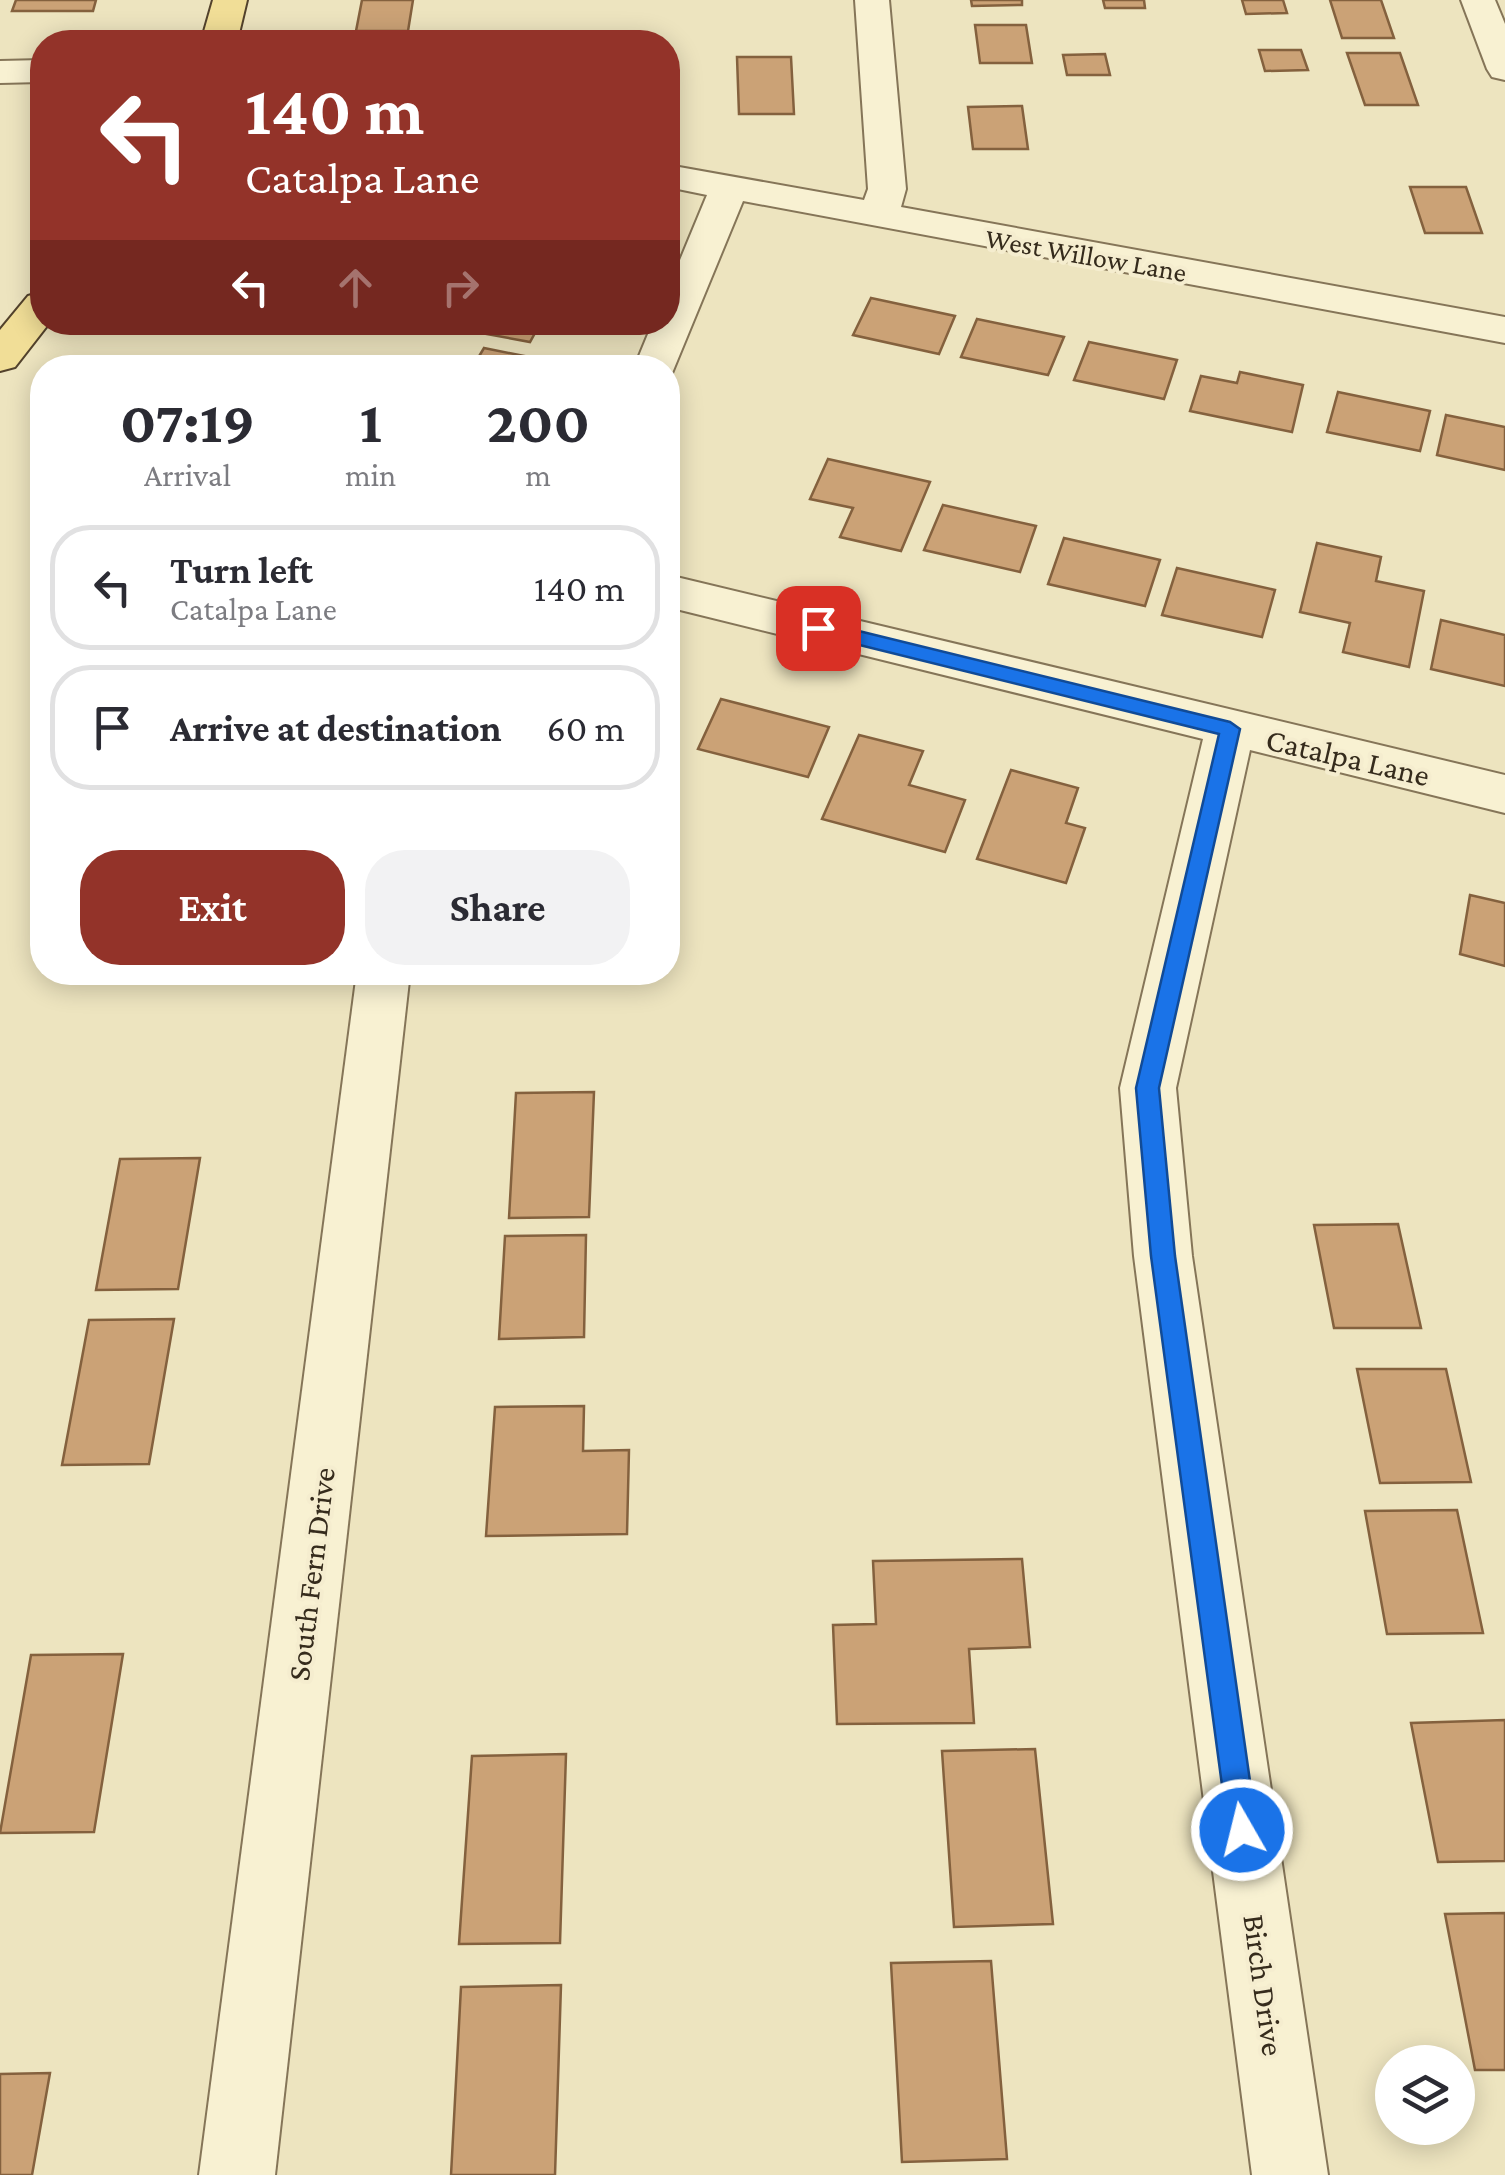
<!DOCTYPE html>
<style>
body{margin:0;font-family:"Crimson Pro",serif;background:#f2f2f3;color:#2b2b33;height:100vh;display:flex;flex-direction:column;font-size:38px;white-space:nowrap}
*{box-sizing:border-box;margin:0}
p{font-size:32px;color:#7c7c81}
.icon{flex:none;width:55px;height:55px;fill:none;stroke:currentColor;stroke-width:2;stroke-linecap:round;stroke-linejoin:round}
.map{position:relative;flex:1;overflow:hidden}
.details{position:absolute;left:30px;top:355px;width:650px;height:630px;display:flex;flex-direction:column;background:#fff;border-radius:40px;box-shadow:0 5px 25px #0003}
.details>*{flex:none}
.guide{position:absolute;left:30px;top:30px;width:650px;height:305px;border-radius:40px;box-shadow:0 5px 25px #0003;background:#933329;color:#fff;overflow:hidden}
.tools{position:absolute;left:1375px;top:2045px;display:grid;gap:20px}
.tools a{display:grid;place-items:center;width:100px;height:100px;border-radius:50%;background:#fff;box-shadow:0 5px 25px #0003;font-size:50px}
.pin{position:absolute;display:grid;place-items:center;width:85px;height:85px;color:#fff;margin:-42px;border-radius:20px;box-shadow:0 5px 15px #0006}
.me{position:absolute;width:110px;margin:-55px;rotate:352deg;stroke-linejoin:round;filter:drop-shadow(0 0 8px #0008)}
.turn{display:flex;align-items:center;gap:35px;height:210px;padding:0 50px;font-size:45px}
.turn .icon{width:130px;height:130px;stroke-width:2.5}
.turn b{display:block;font-size:70px;line-height:85px}
.lanes{display:flex;align-items:center;height:95px;padding:0 50px;background:#0003;justify-content:center;gap:50px;direction:ltr}
.lanes .off{opacity:.35}
.eta{display:flex;justify-content:space-evenly;align-items:center;height:170px;text-align:center}
.eta b{font-size:60px;font-weight:700;line-height:70px}
.primary-button{display:flex;gap:20px;margin-top:auto;padding:20px 50px}
.primary-button a{flex:1;height:115px;border-radius:40px;background:#933329;color:#fff;font-size:40px;font-weight:700;line-height:115px;text-align:center}
.primary-button a+a{background:#f2f2f3;color:#2b2b33}
ul{padding:0;list-style:none}
li{display:flex;align-items:center;gap:30px;height:125px;margin:0 20px 15px;padding:0 30px;border:5px solid #e1e1e2;border-radius:40px}
li div{flex:1}
li b{display:block;font-size:38px}
li em{font-style:normal}
.map>svg:first-child{display:block}
.building{fill:#cba276;stroke:#84613e;stroke-width:2.5}
.lines{fill:none;stroke-linecap:round;stroke-linejoin:round}
.minor-casing{stroke:#857558;stroke-width:4}
.major-casing{stroke:#53422c;stroke-width:4}
.minor{fill:#f8f1d2;fill-rule:evenodd}
.major{fill:#f1de97;fill-rule:evenodd}
.route{fill:#1a73e8;stroke:#114b97;stroke-width:2.5}
.labels{text-anchor:middle;dominant-baseline:central;stroke-width:8;stroke-linejoin:round;paint-order:stroke}
.far-street-label{font-size:28px;fill:#352b1c;stroke:#f5edcf}
.street-label{font-size:32px;fill:#352b1c;stroke:#f5edcf}
</style>
<div class="map">
<svg width="1505" height="2175" viewBox="0 0 1505 2175">
<rect width="100%" height="100%" fill="#ede4bf"/>
<!-- building -->
<g class="building">
<path d="M16 0H96L93 11H12Z"/>
<path d="M362 0H413L408 31H356Z"/>
<path d="M971 0H1022V5L972 6Z"/>
<path d="M1103 0H1144L1145 8H1105Z"/>
<path d="M1242 0H1283L1287 13 1246 14Z"/>
<path d="M1330 0H1381L1394 38H1342Z"/>
<path d="M975 25H1026L1032 63H980Z"/>
<path d="M1259 50H1301L1308 70 1265 71Z"/>
<path d="M1347 53H1400L1418 105H1365Z"/>
<path d="M1105 54 1110 75H1067L1063 55Z"/>
<path d="M737 57H791L794 114H739Z"/>
<path d="M1022 106 1028 149H973L968 107Z"/>
<path d="M1410 187H1466L1482 233H1425Z"/>
<path d="M871 298 955 316 939 354 853 335Z"/>
<path d="M977 319 1064 337 1048 375 961 357Z"/>
<path d="M481 322H541L530 342 476 332Z"/>
<path d="M1089 342 1177 360 1164 399 1074 380Z"/>
<path d="M484 348 539 359 534 368H472Z"/>
<path d="M1240 372 1303 385 1292 432 1190 411 1201 376 1237 383Z"/>
<path d="M1338 392 1430 411 1420 451 1327 432Z"/>
<path d="M1446 415 1505 427V470L1437 455Z"/>
<path d="M828 459 930 482 901 551 840 537 853 508 810 499Z"/>
<path d="M943 505 1036 526 1020 572 924 550Z"/>
<path d="M1064 538 1160 560 1145 606 1048 584Z"/>
<path d="M1317 543 1381 557 1376 581 1424 591 1409 667 1343 652 1350 623 1300 612Z"/>
<path d="M1177 568 1275 590 1262 637 1162 615Z"/>
<path d="M1441 620 1505 635V686L1431 669Z"/>
<path d="M721 699 829 727 808 777 698 749Z"/>
<path d="M859 735 923 751 909 785 965 800 945 852 822 819Z"/>
<path d="M1011 770 1078 788 1066 823 1085 828 1066 883 977 859Z"/>
<path d="M1470 895 1505 903V966L1460 954Z"/>
<path d="M594 1092 589 1217 509 1218 516 1093Z"/>
<path d="M200 1158 178 1289 96 1290 120 1159Z"/>
<path d="M1398 1224 1421 1328H1334L1314 1225Z"/>
<path d="M586 1235 584 1337 499 1339 505 1236Z"/>
<path d="M174 1319 149 1464 62 1465 89 1320Z"/>
<path d="M1357 1369H1446L1471 1482 1380 1483Z"/>
<path d="M584 1406 583 1451 629 1450 627 1534 486 1536 495 1407Z"/>
<path d="M1457 1510 1483 1633 1387 1634 1365 1511Z"/>
<path d="M1022 1559 1030 1647 969 1649 974 1723 837 1724 833 1625 876 1624 873 1561Z"/>
<path d="M123 1654 94 1832 0 1833 31 1655Z"/>
<path d="M1505 1720V1861L1438 1862 1411 1723Z"/>
<path d="M1035 1749 1053 1924 954 1927 942 1751Z"/>
<path d="M566 1754 560 1943 459 1944 472 1756Z"/>
<path d="M1505 1913V2070H1475L1445 1914Z"/>
<path d="M991 1961 1007 2159 902 2162 891 1963Z"/>
<path d="M561 1985 555 2175H451L461 1987Z"/>
<path d="M50 2073 32 2175H0V2074Z"/>
</g>
<g class="lines">
<defs>
<g id="minor">
<path d="M855 0H889L906 189 901 207 1505 317V343L743 201 670 378 668 368H634L653 322H668V289L707 195 668 187V165L864 200 868 189Z"/>
<path d="M1461 0H1495L1505 24V80L1492 77 1487 69Z"/>
<path d="M42 60V82L0 83V61Z"/>
<path d="M668 575 1505 775V813L1250 750 1176 1088 1192 1256 1328 2175H1252L1134 1256 1120 1088 1203 739 668 607Z"/>
<path d="M357 972H410L275 2175H199Z"/>
</g>
<g id="major">
<path d="M213 0H247L237 42H201Z"/>
<path d="M42 292V322H50L15 367 0 371V330L28 296Z"/>
</g>
</defs>
<!-- minor casing -->
<use href="#minor" class="minor-casing"/>
<!-- major casing -->
<use href="#major" class="major-casing"/>
<!-- minor -->
<use href="#minor" class="minor"/>
<!-- major -->
<use href="#major" class="major"/>
</g>
<!-- route -->
<path class="route" d="M818 621 1230 722 1240 729 1159 1088 1175 1256 1257 1830 1253 1840 1242 1844 1232 1840 1228 1830 1151 1256 1136 1088 1219 734 811 633V623Z"/>
<g class="labels">
<!-- far-street labels -->
<g class="far-street-label">
<text transform="translate(1086 255) rotate(10)">West Willow Lane</text>
</g>
<!-- street labels -->
<g class="street-label">
<text transform="translate(1348 757) rotate(13)">Catalpa Lane</text>
<text transform="translate(311 1574) rotate(-83)">South Fern Drive</text>
<text transform="translate(1264 1985) rotate(82)">Birch Drive</text>
</g>
</g>
</svg>
<div class="tools">
<a><svg class="icon" aria-label="layers" viewBox="0 0 24 24"><path d="M12 4l9 5-9 5-9-5zM3 14l9 5 9-5"/></svg></a>
</div>
<div class="pin" style="left:818px;top:628px;background:#d93025"><svg class="icon" aria-label="arrive" viewBox="0 0 24 24"><path d="M6 21V4h12l-3 4 3 4H6"/></svg></div>
<svg class="me" style="left:1242px;top:1830px" viewBox="-20 -20 40 40"><circle r="17" fill="#1a73e8" stroke="#fff" stroke-width="3"/><path d="M0-11L8 9 0 5-8 9z" fill="#fff"/></svg>
<div class="guide">
<div class="turn"><svg class="icon" aria-label="left" viewBox="0 0 24 24"><path d="M17 20v-9H6M10 6l-5 5 5 5"/></svg><div><b>140 m</b>Catalpa Lane</div></div>
<div class="lanes"><svg class="icon" aria-label="left" viewBox="0 0 24 24"><path d="M17 20v-9H6M10 6l-5 5 5 5"/></svg><svg class="icon off" aria-label="ahead" viewBox="0 0 24 24"><path d="M12 20V5M6 11l6-6 6 6"/></svg><svg class="icon off" aria-label="right" viewBox="0 0 24 24"><path d="M7 20v-9h11M14 6l5 5-5 5"/></svg></div>
</div>
<section class="details">
<div class="eta">
<div><b>07:19</b><p>Arrival</p></div>
<div><b>1</b><p>min</p></div>
<div><b>200</b><p>m</p></div>
</div>
<ul>
<li><svg class="icon" aria-label="left" viewBox="0 0 24 24"><path d="M17 20v-9H6M10 6l-5 5 5 5"/></svg><div><b>Turn left</b><p>Catalpa Lane</p></div><em>140 m</em></li>
<li><svg class="icon" aria-label="arrive" viewBox="0 0 24 24"><path d="M6 21V4h12l-3 4 3 4H6"/></svg><div><b>Arrive at destination</b></div><em>60 m</em></li>
</ul>
<div class="primary-button"><a>Exit</a><a>Share</a></div>
</section>
</div>
